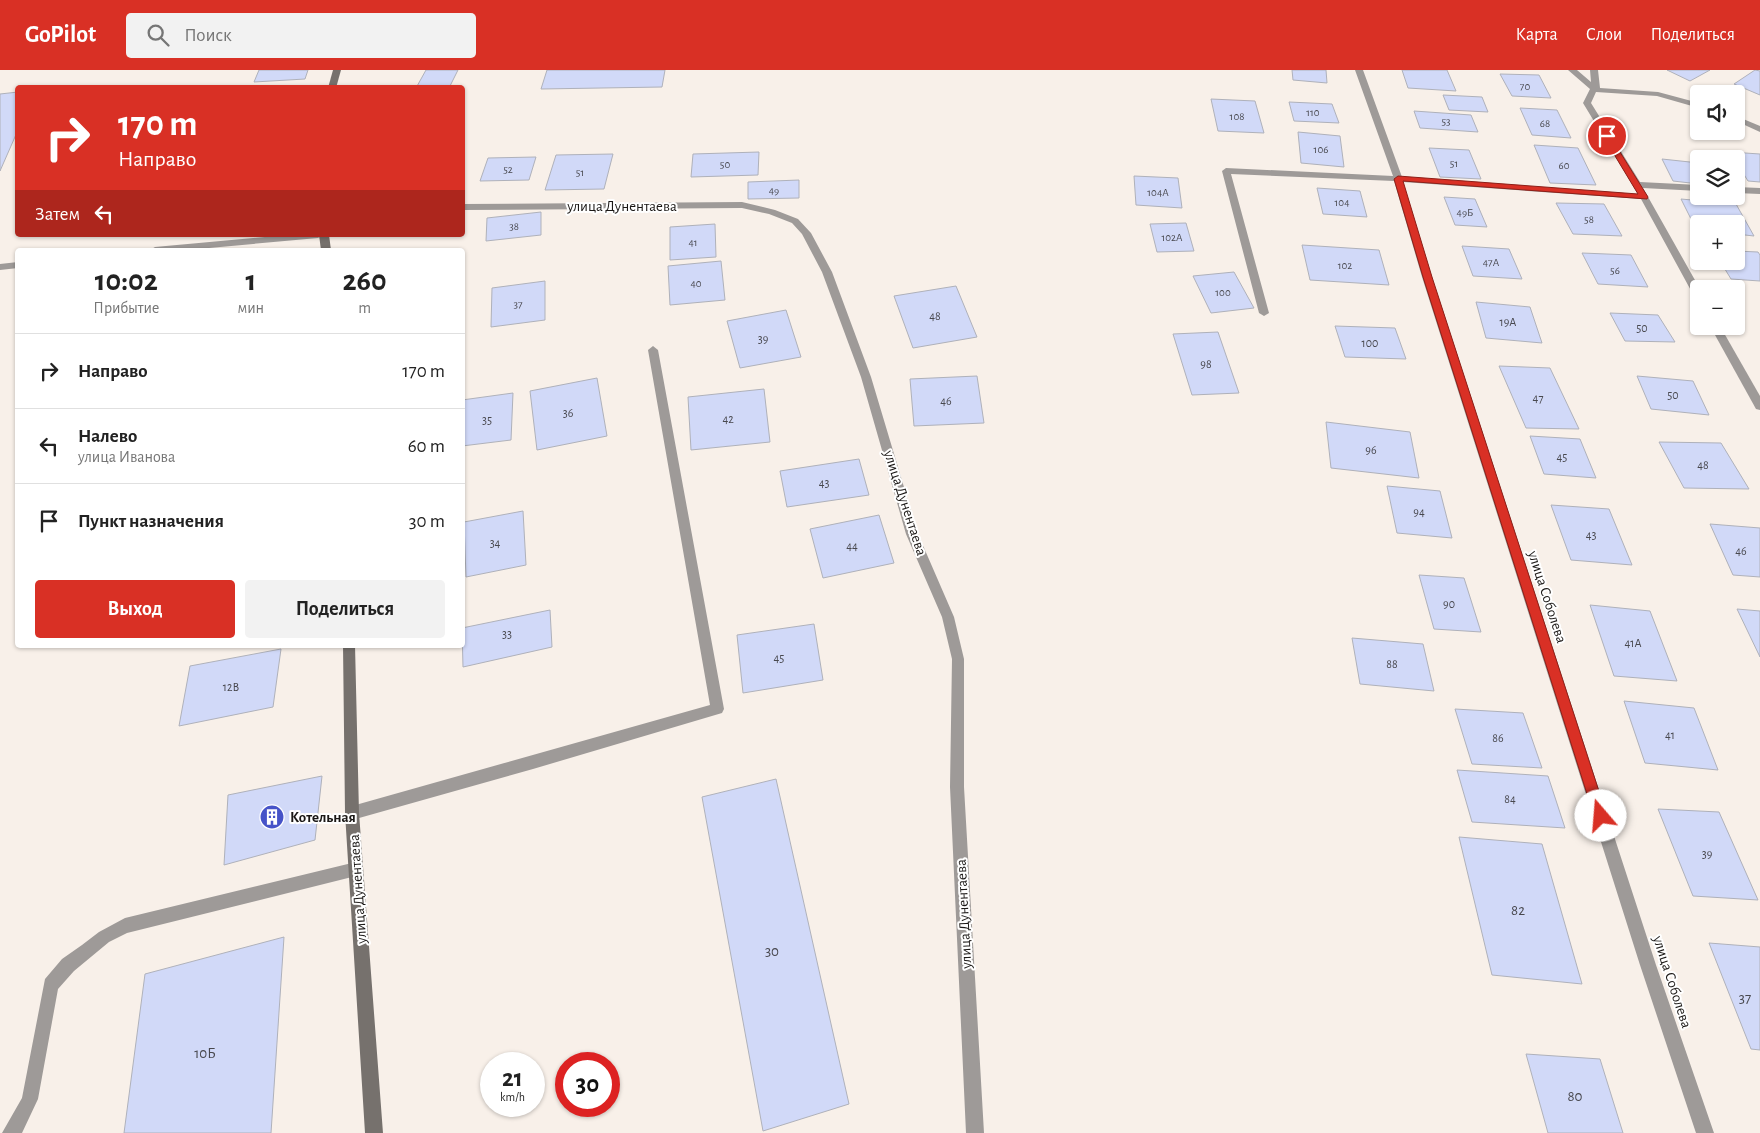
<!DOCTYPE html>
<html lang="ru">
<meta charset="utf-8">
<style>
body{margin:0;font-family:"Alegreya Sans",sans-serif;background:#f2f2f2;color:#222;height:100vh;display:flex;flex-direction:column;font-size:19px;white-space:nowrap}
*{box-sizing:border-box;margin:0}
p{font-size:16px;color:#767676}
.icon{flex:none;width:28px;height:28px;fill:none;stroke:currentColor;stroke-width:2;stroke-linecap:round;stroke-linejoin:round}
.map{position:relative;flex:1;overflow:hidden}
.sheet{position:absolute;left:15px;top:178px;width:450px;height:400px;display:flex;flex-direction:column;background:#fff;border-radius:5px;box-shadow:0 1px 4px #0004}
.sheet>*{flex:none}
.banner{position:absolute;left:15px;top:15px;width:450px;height:152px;border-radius:5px;box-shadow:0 1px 4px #0004;background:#d93025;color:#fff;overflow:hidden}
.buttons{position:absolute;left:1690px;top:15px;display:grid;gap:10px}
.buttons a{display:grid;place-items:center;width:55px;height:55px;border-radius:5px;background:#fff;box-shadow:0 1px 4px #0004;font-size:25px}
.speed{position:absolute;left:480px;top:982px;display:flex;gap:10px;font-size:25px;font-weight:700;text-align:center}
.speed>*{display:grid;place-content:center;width:65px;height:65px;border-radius:50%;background:#fff;box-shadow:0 1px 4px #0004;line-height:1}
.speed small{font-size:12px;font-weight:400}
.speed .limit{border:8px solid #d22;background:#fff;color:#111}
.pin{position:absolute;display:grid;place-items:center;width:42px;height:42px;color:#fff;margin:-21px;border:2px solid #fff;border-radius:50%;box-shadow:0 1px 5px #0007}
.me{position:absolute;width:55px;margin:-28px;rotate:342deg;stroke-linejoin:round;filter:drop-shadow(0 0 4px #0008)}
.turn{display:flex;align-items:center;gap:18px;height:105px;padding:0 20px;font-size:22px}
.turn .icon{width:65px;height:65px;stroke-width:2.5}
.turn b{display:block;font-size:35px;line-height:42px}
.then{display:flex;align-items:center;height:48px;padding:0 20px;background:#0003;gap:10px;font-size:19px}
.eta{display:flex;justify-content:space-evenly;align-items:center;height:85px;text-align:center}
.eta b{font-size:30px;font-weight:600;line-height:35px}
.action{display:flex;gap:10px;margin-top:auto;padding:10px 20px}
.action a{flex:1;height:58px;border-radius:5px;background:#d93025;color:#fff;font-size:20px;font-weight:600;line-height:58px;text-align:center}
.action a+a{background:#f2f2f2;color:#222}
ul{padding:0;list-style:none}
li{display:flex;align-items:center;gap:15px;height:75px;padding:0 20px;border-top:1px solid #e0e0e0}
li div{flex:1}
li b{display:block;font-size:19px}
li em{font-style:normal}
header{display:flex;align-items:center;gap:30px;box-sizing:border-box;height:70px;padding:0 25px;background:#d93025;color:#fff}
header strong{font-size:24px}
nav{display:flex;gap:28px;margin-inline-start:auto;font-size:18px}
.search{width:350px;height:45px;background:#f2f2f2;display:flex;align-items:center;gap:12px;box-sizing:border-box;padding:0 18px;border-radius:5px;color:#767676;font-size:19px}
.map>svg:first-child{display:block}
.building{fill:#d1d9f8;stroke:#afb1ba}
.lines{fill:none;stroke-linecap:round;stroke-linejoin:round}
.lane{fill:#9e9a98;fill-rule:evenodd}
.street{fill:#9e9a98;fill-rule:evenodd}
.secondary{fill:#76716d;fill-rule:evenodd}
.route{fill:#d93025;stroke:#8d1f18}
.labels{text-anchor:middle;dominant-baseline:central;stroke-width:4;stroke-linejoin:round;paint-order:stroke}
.far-number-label{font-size:11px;fill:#48484e}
.number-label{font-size:12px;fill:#48484e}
.street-label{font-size:15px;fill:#1b1816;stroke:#fff}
.poi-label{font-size:15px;font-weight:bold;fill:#1b1816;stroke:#fff;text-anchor:start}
.near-number-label{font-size:15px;fill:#48484e}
</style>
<header>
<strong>GoPilot</strong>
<div class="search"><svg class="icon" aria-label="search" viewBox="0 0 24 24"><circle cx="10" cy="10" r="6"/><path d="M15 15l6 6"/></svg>Поиск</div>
<nav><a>Карта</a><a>Слои</a><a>Поделиться</a></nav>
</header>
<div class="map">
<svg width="1760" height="1063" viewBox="0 0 1760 1063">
<rect width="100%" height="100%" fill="#f8f0e9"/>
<!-- building -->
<g class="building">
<path d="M259 0H308L305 9 254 12Z"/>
<path d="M426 0H458L449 18H416Z"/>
<path d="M547 0H665L662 17 541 19Z"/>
<path d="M1292 0H1326L1327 13 1293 10Z"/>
<path d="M1402 0H1447L1456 21 1408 18Z"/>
<path d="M1667 0H1710L1690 11Z"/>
<path d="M1755 0 1760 1V25L1734 14Z"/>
<path d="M1500 4 1539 5 1551 28 1512 26Z"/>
<path d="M18 22V60L0 101V24Z"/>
<path d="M1443 25 1482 27 1488 42 1449 40Z"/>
<path d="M1211 29 1255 31 1264 63 1218 61Z"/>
<path d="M1289 32 1332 34 1339 53 1294 51Z"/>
<path d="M1520 38 1557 40 1571 68 1532 65Z"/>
<path d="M1414 41 1471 45 1478 62 1420 58Z"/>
<path d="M1298 62 1340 66 1344 97 1301 93Z"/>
<path d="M1534 75 1578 78 1596 115 1550 113Z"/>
<path d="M1429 78 1469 80 1481 109 1440 107Z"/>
<path d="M759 82 758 105 691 107 693 84Z"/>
<path d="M1730 82 1760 84V112L1748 111Z"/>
<path d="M613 84 604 119 545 120 556 85Z"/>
<path d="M536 87 529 110 480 111 488 88Z"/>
<path d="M1662 89 1699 93V114L1673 111Z"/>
<path d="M1134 106 1178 108 1182 138 1136 135Z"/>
<path d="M799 110V128L748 129V112Z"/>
<path d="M1317 118 1360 121 1367 147 1323 144Z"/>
<path d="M1444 127 1475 129 1487 157 1455 155Z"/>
<path d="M1681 129 1736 134 1754 166 1736 164V154H1699V161H1697Z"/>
<path d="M1556 133 1604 134 1622 166 1573 164Z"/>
<path d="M541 142V165L486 171 487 148Z"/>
<path d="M1186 153 1194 181 1157 182 1150 154Z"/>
<path d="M715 154 716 187 670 190V157Z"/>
<path d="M1302 175 1379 180 1389 215 1310 210Z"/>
<path d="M1462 176 1509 179 1522 209 1473 206Z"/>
<path d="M1736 181 1758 182 1760 185V211L1731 209 1720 191H1736Z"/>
<path d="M1582 183 1631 185 1648 217 1598 214Z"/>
<path d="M721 191 725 230 670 235 668 196Z"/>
<path d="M1234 202 1254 238 1211 243 1193 206Z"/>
<path d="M545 211V250L491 257 492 218Z"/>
<path d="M956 216 977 267 913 278 894 226Z"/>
<path d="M1476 232 1530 237 1542 273 1486 268Z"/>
<path d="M786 240 801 287 740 298 727 251Z"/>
<path d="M1610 243 1658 245 1675 272 1625 271Z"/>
<path d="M1335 256 1395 258 1406 289 1345 287Z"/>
<path d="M1218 262 1239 323 1192 325 1173 264Z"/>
<path d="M1499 296 1550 298 1579 359 1526 358Z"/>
<path d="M977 306 984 353 914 356 910 309Z"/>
<path d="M1637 306 1693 311 1709 345 1651 339Z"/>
<path d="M597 308 607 366 537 380 530 321Z"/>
<path d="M764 319 770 372 691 380 688 327Z"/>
<path d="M513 323 511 370 462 376V330Z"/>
<path d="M1326 352 1410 362 1419 408 1331 398Z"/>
<path d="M1530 366 1580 369 1596 408 1544 404Z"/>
<path d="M1659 372 1721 373 1749 419 1684 418Z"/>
<path d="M859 389 869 425 787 437 780 401Z"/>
<path d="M1387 416 1440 421 1452 468 1397 463Z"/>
<path d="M1551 435 1609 439 1632 495 1571 490Z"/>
<path d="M523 441 526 495 466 507 464 452Z"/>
<path d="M879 445 894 493 823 508 810 459Z"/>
<path d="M1710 454 1760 458V507L1733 505Z"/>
<path d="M1419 505 1464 508 1481 562 1434 559Z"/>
<path d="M1590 535 1650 541 1677 611 1614 606Z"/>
<path d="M1737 539 1760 541V587Z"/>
<path d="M550 540 552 577 463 597 462 558Z"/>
<path d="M814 554 823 610 743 623 737 565Z"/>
<path d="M1352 568 1423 574 1434 621 1360 614Z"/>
<path d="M281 579 273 637 179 656 190 596Z"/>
<path d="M1624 631 1694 638 1718 700 1645 693Z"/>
<path d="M1455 639 1523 643 1542 698 1472 694Z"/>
<path d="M1457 700 1548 706 1565 758 1472 752Z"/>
<path d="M322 706 315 770 224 795 228 725Z"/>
<path d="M776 709 849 1034 763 1061 702 727Z"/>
<path d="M1658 739 1719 742 1758 830 1693 826Z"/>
<path d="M1459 767 1542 774 1582 914 1492 905Z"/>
<path d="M284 867 271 1063H124L145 904Z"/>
<path d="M1709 873 1760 877V980L1751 979Z"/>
<path d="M1526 984 1600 989 1623 1063H1548Z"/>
</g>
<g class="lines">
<!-- lane -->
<g class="lane">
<path d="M286 165H323L318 168 187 180H150L155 177Z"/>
<path d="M18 192V198L0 200V194Z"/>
<path d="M356 792 361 794 363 799 361 804 356 806 127 863 109 872 74 901 58 919 38 1029 22 1063H2L22 1028 45 909 62 889 82 875 99 862 125 848Z"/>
</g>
<!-- street -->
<g class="street">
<path d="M1355 0H1363L1402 107 1638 124 1583 33 1590 19 1568 0H1577L1591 12 1590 0H1598L1600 18 1658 22 1699 33V38L1657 26 1596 22 1591 33 1640 112 1699 115V121L1643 118 1700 219 1699 229 1694 226 1641 129 1403 112 1432 207 1656 895 1714 1063H1696L1640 895 1422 207 1394 111 1231 104 1269 243 1264 246 1259 243 1222 101 1226 98 1393 106Z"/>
<path d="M1736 46 1760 56V62L1736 51Z"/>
<path d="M1736 117 1760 118V124L1736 123Z"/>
<path d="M742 132 775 140 798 149 811 163 832 202 871 307 918 464 954 547 964 589V717L984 1063H966L950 717 952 589 942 547 906 464 861 307 822 202 802 164 792 153 769 144 742 138 462 140V134Z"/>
<path d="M1710 256H1720L1760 326V340L1756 339Z"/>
<path d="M653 276 658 280 724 639 722 643 533 699 352 750 347 748 345 743 347 738 352 736 710 635 648 280Z"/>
</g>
<!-- secondary -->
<g class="secondary">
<path d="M333 0H341L336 18H328Z"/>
<path d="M319 165H329L331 180H321Z"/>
<path d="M343 575H355L359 743 383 1063H365L345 743Z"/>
</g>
</g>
<!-- route -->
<path class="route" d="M1604 64 1610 66 1648 127 1647 129 1403 111 1432 207 1607 746 1605 751 1601 752 1596 751 1594 746 1423 207 1394 109 1398 106 1638 124 1603 66Z"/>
<!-- icons -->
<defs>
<symbol id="building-disc" viewBox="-11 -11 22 22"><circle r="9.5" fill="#4653c8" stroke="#fff"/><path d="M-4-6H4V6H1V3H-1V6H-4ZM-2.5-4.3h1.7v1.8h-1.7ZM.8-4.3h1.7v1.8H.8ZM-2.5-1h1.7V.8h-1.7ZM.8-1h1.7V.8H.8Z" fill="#fff"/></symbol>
</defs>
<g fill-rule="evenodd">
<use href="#building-disc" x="258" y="733" width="28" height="28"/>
</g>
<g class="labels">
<!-- far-number labels -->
<g class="far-number-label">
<text x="1525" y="16">70</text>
<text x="1313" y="42">110</text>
<text x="1237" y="46">108</text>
<text x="1446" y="51">53</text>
<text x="1545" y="53">68</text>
<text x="1321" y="79">106</text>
<text x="1454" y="93">51</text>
<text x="725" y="94">50</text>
<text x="1564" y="95">60</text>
<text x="508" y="99">52</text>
<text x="580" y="102">51</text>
<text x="774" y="120">49</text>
<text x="1158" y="122">104А</text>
<text x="1342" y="132">104</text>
<text x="1465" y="142">49Б</text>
<text x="1589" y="149">58</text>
<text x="514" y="156">38</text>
<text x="1172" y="167">102А</text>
<text x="693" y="172">41</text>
<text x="1491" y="192">47А</text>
<text x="1345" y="195">102</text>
<text x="1615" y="200">56</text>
<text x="696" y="213">40</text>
<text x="1223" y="222">100</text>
<text x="518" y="234">37</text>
</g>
<!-- number labels -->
<g class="number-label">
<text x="935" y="246">48</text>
<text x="1508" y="252">19А</text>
<text x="1642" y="258">50</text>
<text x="763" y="269">39</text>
<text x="1370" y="273">100</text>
<text x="1206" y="294">98</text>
<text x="1673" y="325">50</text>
<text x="1538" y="328">47</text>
<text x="946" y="331">46</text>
<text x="568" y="343">36</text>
<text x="728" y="349">42</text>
<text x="487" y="350">35</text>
<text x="1371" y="380">96</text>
<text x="1562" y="387">45</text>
<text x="1703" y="395">48</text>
<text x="824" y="413">43</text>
<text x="1419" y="442">94</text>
<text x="1591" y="465">43</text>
<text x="495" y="473">34</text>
<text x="852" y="476">44</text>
<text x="1741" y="481">46</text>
<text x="1449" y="534">90</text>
<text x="507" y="564">33</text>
<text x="1633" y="573">41А</text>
<text x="779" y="588">45</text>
<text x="1392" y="594">88</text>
<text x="231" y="617">12В</text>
<text x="1670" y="665">41</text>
<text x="1498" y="668">86</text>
<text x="1510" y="729">84</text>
<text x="1707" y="784">39</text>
</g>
<!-- street labels -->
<g class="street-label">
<text x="622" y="136">улица Дунентаева</text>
<text transform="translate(905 433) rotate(72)">улица Дунентаева</text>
<text transform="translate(1547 527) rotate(72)">улица Соболева</text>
<text transform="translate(358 819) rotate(-94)">улица Дунентаева</text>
<text transform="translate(964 844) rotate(-93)">улица Дунентаева</text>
<text transform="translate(1672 912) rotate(72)">улица Соболева</text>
</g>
<!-- poi labels -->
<g class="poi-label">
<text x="290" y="747">Котельная</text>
</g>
<!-- near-number labels -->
<g class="near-number-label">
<text x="1518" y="840">82</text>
<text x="772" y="881">30</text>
<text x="1745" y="928">37</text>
<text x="205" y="983">10Б</text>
<text x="1575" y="1026">80</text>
</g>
</g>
</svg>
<div class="buttons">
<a><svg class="icon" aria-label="sound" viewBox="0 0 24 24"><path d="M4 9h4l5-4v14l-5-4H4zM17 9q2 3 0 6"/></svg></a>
<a><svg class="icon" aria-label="layers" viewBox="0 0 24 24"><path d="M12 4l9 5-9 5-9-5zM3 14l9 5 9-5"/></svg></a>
<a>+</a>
<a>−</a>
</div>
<div class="speed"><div>21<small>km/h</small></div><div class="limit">30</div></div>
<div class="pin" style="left:1607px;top:66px;background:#d93025"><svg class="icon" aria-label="arrive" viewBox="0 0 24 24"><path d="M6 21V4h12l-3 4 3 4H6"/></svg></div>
<svg class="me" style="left:1601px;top:746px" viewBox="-20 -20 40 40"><circle r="19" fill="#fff"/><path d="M0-13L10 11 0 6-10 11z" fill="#d93025"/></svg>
<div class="banner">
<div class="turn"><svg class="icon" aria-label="right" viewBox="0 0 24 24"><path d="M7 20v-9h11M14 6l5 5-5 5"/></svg><div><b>170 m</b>Направо</div></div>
<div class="then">Затем<svg class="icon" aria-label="left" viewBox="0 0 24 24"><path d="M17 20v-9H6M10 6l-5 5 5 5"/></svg></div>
</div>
<section class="sheet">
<div class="eta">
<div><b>10:02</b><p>Прибытие</p></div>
<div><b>1</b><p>мин</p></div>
<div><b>260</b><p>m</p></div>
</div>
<ul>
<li><svg class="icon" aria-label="right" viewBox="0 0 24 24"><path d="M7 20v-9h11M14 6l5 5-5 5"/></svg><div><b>Направо</b></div><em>170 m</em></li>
<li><svg class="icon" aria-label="left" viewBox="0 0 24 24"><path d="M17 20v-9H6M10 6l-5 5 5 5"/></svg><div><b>Налево</b><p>улица Иванова</p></div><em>60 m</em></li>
<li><svg class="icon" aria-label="arrive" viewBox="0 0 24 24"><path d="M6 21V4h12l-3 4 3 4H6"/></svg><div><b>Пункт назначения</b></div><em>30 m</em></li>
</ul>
<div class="action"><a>Выход</a><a>Поделиться</a></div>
</section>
</div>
